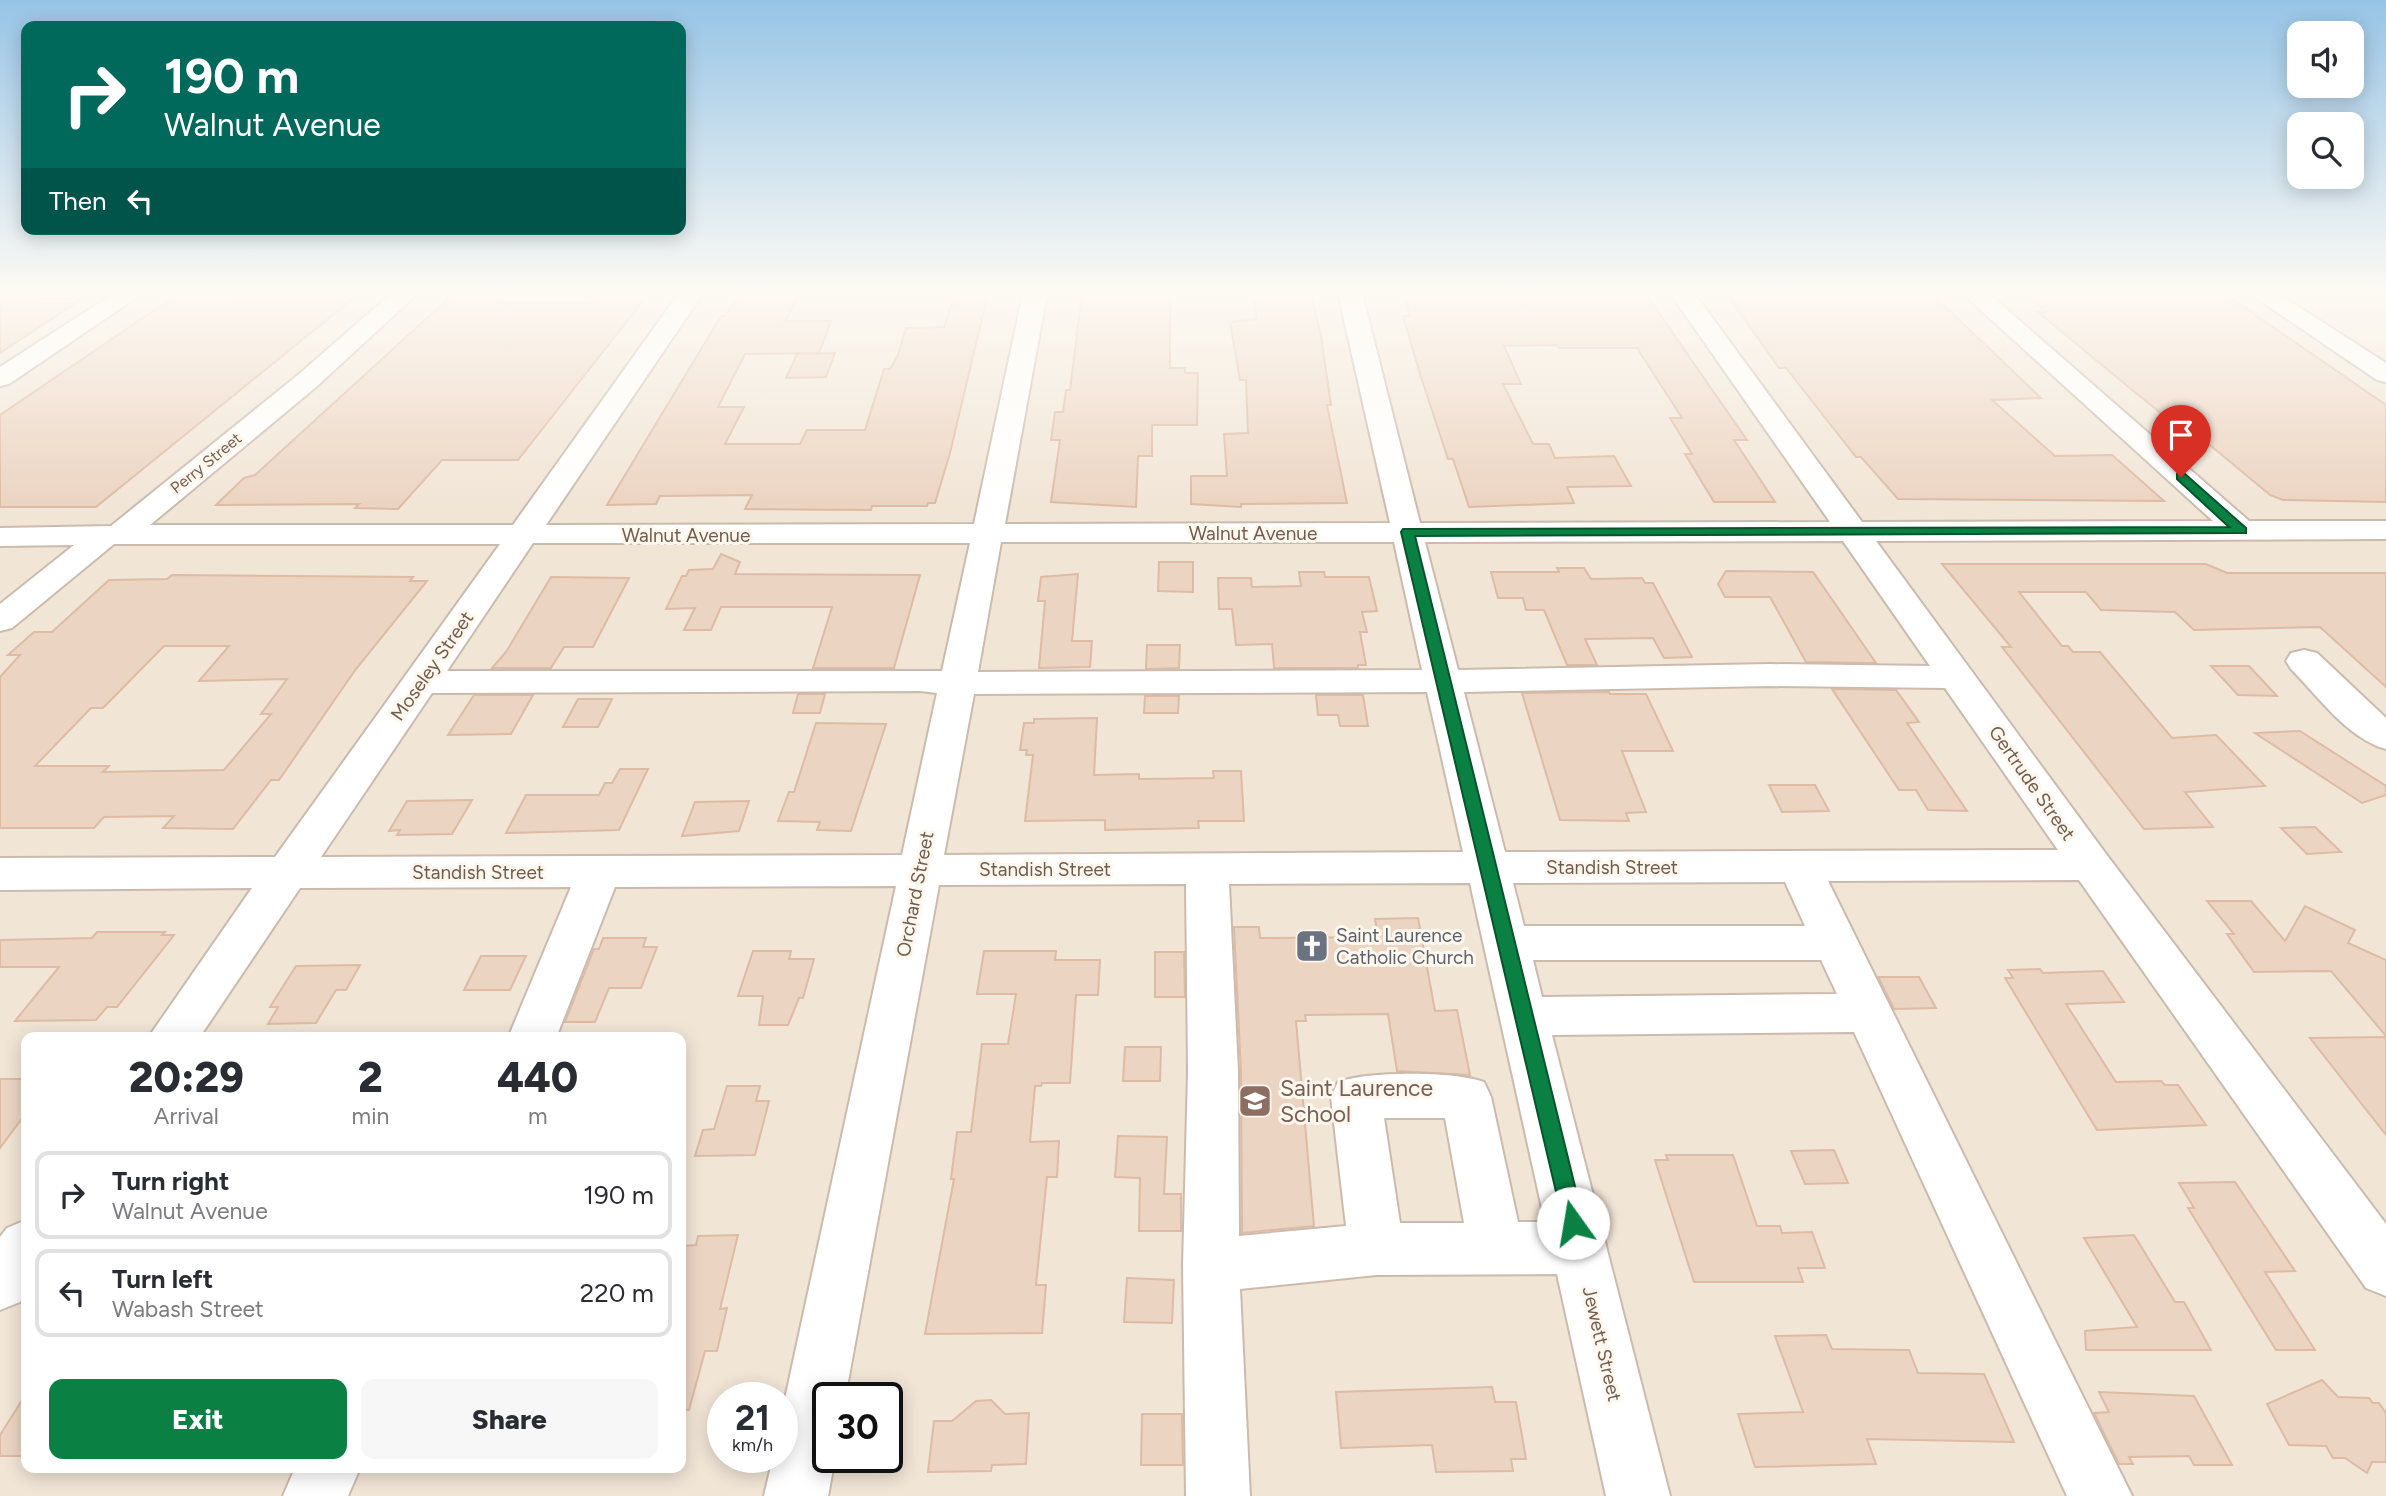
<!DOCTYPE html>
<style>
body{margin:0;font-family:Figtree,sans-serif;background:#f7f7f7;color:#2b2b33;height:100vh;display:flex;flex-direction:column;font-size:26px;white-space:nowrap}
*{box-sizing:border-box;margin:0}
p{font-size:23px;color:#7c7c81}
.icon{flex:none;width:38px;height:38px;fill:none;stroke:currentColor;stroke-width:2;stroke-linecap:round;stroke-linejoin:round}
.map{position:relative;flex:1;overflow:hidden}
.details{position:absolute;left:21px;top:1032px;width:665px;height:441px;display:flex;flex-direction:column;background:#fff;border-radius:14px;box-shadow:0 4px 18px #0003}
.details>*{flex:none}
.guide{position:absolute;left:21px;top:21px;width:665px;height:214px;border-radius:14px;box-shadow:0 4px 18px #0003;background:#00695c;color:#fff;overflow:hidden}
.buttons{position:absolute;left:2287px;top:21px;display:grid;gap:14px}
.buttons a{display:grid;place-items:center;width:77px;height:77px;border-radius:14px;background:#fff;box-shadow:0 4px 18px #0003;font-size:35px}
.speed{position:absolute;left:707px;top:1382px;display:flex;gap:14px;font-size:35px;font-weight:700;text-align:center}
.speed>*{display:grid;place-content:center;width:91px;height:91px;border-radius:50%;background:#fff;box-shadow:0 4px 18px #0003;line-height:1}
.speed small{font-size:18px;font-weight:400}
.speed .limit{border:4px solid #111;border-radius:10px;background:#fff;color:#111}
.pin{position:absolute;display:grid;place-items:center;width:60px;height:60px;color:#fff;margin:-72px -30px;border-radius:50% 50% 50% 0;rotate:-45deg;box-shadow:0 0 7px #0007}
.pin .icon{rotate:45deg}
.me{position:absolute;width:77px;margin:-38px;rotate:347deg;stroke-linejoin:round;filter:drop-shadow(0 0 5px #0008)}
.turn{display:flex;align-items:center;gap:24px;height:147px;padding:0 28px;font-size:32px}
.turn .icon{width:91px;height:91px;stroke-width:2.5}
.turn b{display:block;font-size:49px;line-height:60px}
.then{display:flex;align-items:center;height:66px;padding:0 28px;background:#0003;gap:14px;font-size:26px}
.eta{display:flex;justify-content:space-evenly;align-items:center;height:119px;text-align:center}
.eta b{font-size:42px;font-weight:800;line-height:49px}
.button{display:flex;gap:14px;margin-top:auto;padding:14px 28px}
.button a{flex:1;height:80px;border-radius:14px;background:#0b8043;color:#fff;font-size:28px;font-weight:800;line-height:80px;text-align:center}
.button a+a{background:#f7f7f7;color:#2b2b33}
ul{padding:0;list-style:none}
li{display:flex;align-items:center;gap:21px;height:88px;margin:0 14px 10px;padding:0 14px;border:4px solid #e1e1e2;border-radius:14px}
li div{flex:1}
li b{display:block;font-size:26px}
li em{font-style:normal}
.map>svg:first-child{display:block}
.residential{fill:#f1e5d6;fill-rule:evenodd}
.building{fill:#ecd4c2;stroke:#ddbba4;stroke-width:2;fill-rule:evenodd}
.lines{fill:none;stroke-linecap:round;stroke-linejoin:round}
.minor-casing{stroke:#cbbbae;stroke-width:4}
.minor{fill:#fff;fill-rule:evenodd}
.route{fill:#0b8043;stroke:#07532c;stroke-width:2}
.labels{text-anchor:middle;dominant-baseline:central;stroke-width:6;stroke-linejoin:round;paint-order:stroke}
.far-street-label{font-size:16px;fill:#715c4e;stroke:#fdf7ed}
.street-label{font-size:19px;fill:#715c4e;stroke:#fdf7ed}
.worship-label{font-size:19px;fill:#5b616d;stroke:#fdf7ed;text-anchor:start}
.near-education-label{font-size:23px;fill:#785e54;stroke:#fdf7ed;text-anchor:start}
</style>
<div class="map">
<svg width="2386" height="1496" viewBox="0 0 2386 1496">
<rect width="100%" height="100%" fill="#faf3e7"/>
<!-- residential -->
<path class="residential" d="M0 293H2386V1496H0ZM26 1038H681V1468H26ZM723 1398H782V1458H723ZM828 1398H887V1458H828Z"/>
<!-- building -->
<g class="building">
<path d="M599 293H649L518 460H442L398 509 355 508 359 504 216 505 244 478 255 475 451 296 506 294 497 303H591Z"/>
<path d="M759 293 765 296H799L785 321H831L819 353 745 354 718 407H744L725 444H800L807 430H865L884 369H890L898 355 906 328 944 327 955 293H988L950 453 935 503H928L927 506H872L871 510 745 509 752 495 660 496 656 504 607 505 721 316H725L738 296Z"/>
<path d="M1082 293H1170V368H1185V373H1198L1197 425H1152V456H1138L1136 507 1051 502 1060 440H1051L1055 412H1063L1066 390H1070Z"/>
<path d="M1403 293H1645L1747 440H1734L1775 502H1714L1685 454H1692L1670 418H1682L1637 348H1559L1557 345 1504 346 1521 384H1503L1533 444H1549L1555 458 1614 456 1631 486 1567 487 1574 503 1469 507 1453 459H1448L1420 374 1403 316H1410Z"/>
<path d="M1726 293H1931L2041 398 1992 400 2055 456 2112 455 2164 501 1898 499 1861 457H1856L1786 368H1779Z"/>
<path d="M2023 293H2220L2228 296 2386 405V502L2283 500 2270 495 2199 436H2189L2120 380 2038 312H2047Z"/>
<path d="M1311 294 1321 336 1331 405H1327L1347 503 1241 504V507L1191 504V476H1227L1224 434 1248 433 1246 380H1240L1230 322 1257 319 1253 296Z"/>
<path d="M175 296 355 297 96 507H0V415Z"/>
<path d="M0 297 83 298 0 353Z"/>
<path d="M835 353 826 377 786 378 797 354Z"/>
<path d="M721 554 740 562 735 574 920 575 894 668H813L832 607H721L711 630H684L695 608 666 609 682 576H686L689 570 713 569Z"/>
<path d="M1159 562H1193V592L1158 591Z"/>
<path d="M1942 564H2206L2227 573H2386V687L2320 627 2194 630 2175 612 2101 610 2086 592H2019L2062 646H2068L2073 652H2100L2172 738 2216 735 2265 786 2185 792 2213 827 2144 829 2002 647H2011Z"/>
<path d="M1557 568H1584L1591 579 1642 578 1645 583H1653L1692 657 1664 658 1653 638 1585 639 1597 665H1567L1544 610H1526L1523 598H1498L1491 572H1559Z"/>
<path d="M1726 571 1813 572 1876 663 1806 662 1770 597H1725L1718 584Z"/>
<path d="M1299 572H1324L1325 577H1369L1377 611 1362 612 1367 632H1360L1366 665H1358V668H1274L1272 644 1236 645 1232 609H1219L1218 578H1251L1252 587 1301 586Z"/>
<path d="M1078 574 1072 641H1092L1090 667 1039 668 1045 601H1038L1041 577Z"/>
<path d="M172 575 413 577 410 581H427L356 669 279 780H271L233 829 163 828 174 816 104 817 94 828H0V677L20 655H8L34 632H52L109 580 167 579ZM164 646H229L199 681 287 679 261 714H271L224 770 103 772 109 766H35L91 708H103Z"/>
<path d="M551 577 629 578 593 647H564L551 668H492L506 652Z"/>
<path d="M1147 645H1180L1179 668 1146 669Z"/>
<path d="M2211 666H2249L2277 696 2238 695Z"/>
<path d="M1832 689 1896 690 1919 722 1907 723 1967 811 1928 810 1916 790H1899Z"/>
<path d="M1609 692 1610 694H1646L1673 751H1622L1646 812 1626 813 1629 821 1560 820 1522 693Z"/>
<path d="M798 694H825L820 713H793Z"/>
<path d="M474 695H533L511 734 448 735Z"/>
<path d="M1316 695H1363L1368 726H1340L1338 715H1318Z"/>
<path d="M1145 696H1179L1178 713H1144Z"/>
<path d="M578 699H612L598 727H563Z"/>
<path d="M1097 718 1094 775 1139 774V779L1214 778 1213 771H1241L1244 821H1198L1199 828 1105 830V820L1025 821 1033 755H1026L1027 750H1020L1024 723H1034V719Z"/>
<path d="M816 723 886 724 851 831 817 830 820 822 778 821 789 792H794Z"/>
<path d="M2300 731 2386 786V795L2362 803 2255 733Z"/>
<path d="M620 769H648L619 830 506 833 526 795H599L605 783H612Z"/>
<path d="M1769 785H1815L1829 811 1782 812Z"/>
<path d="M472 800 452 834 397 835 400 830 389 831 407 801Z"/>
<path d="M749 801 739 831 682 836 695 802Z"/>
<path d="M2315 827 2341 852 2307 854 2281 828Z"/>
<path d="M2207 901H2251L2285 941 2305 906 2355 930 2348 943 2386 960V1036L2331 971 2254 972 2227 934H2234Z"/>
<path d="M1418 918 1435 1011 1457 1010 1470 1075 1397 1071 1388 1014 1305 1015 1306 1021H1296L1314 1226 1242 1233 1241 1072 1234 927H1259L1260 938 1378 937 1375 919Z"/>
<path d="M97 932H165L162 935H174L117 1007H107L96 1020 15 1021 59 967H0V940L92 938Z"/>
<path d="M603 938H646L643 947H657L641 988H609L595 1022H565L594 949H599Z"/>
<path d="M753 951H791L789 959H814L803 998H799L788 1025H759L763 996H738Z"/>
<path d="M984 951H1056L1055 960H1100L1098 995H1076L1070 1083H1042L1041 1086H1035L1030 1142 1059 1141 1057 1177H1047L1036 1285H1046L1042 1333 925 1334 954 1179H951L957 1132H971L982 1044H1008L1016 994H977Z"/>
<path d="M1155 952H1184L1185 997H1155Z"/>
<path d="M481 956H526L510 990H464Z"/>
<path d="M360 965 346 990H336L316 1023 268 1024 278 1007H270L296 966Z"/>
<path d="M2040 969 2043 973 2103 971 2124 1002 2066 1004 2116 1082 2161 1081 2165 1085H2178L2206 1125 2097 1130 2005 978H2013L2008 970Z"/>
<path d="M1878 977H1919L1936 1008 1894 1009Z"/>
<path d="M2386 1037V1135L2310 1038Z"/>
<path d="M1125 1047H1161L1160 1081H1123Z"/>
<path d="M0 1079H26V1113L0 1148Z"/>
<path d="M727 1086H760L756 1101H769L755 1155 695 1156 703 1130 714 1129Z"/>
<path d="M1118 1136 1167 1137 1164 1194H1181V1231H1139L1140 1178 1115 1177Z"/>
<path d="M1834 1150 1848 1183 1805 1184 1791 1151Z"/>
<path d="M1666 1155H1733L1757 1226H1780L1782 1233 1812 1232 1825 1268H1798L1803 1282H1694L1655 1160H1668Z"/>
<path d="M2235 1182 2295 1271 2265 1272 2315 1350H2276L2188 1208H2194L2179 1183Z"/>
<path d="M738 1235 720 1309 727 1308 717 1351H705L689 1410 681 1409V1246L696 1245 698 1236Z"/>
<path d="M2134 1235 2175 1302H2184L2211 1350H2086L2085 1331 2137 1327 2084 1238Z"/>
<path d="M1127 1278 1174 1280 1172 1323 1124 1322Z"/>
<path d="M1826 1335 1832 1349 1909 1350 1918 1373 1984 1374 2014 1442 1867 1439 1876 1464 1755 1467 1738 1414 1803 1412 1775 1336Z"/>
<path d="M2322 1380 2338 1397 2369 1398 2373 1403H2379L2386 1413V1462H2372L2367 1473 2345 1458H2333L2326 1446 2289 1445 2267 1404Z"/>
<path d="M1492 1387 1495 1402H1516L1526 1459H1511L1513 1471 1436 1472 1432 1445 1341 1448 1336 1392Z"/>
<path d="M2099 1392 2194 1396 2232 1465H2194L2189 1456 2129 1457 2133 1464H2119L2094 1413 2109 1412Z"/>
<path d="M26 1394V1456H0V1435Z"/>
<path d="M991 1400 1005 1414 1029 1413 1026 1464 992 1465 991 1471 928 1472 934 1421H952L976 1401Z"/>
<path d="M1142 1414H1182L1183 1465H1141Z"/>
</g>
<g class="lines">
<defs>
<g id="minor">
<path d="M115 293H143L9 384 0 386V367Z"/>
<path d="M392 293H418L316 387 150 525H513L679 293H703L546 525 974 524 1023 293H1047L1005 524 1390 523 1338 293H1362L1420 523 1830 522 1670 293H1694L1862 522 2213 521 1962 293H1988L2249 521H2386V539L1876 541 2106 854 2386 1224V1296L2366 1288 2079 880 1828 881 2132 1496H2067L1854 1032 1552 1035 1670 1496H1606L1557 1274 1376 1275 1240 1289 1250 1496H1186L1183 1265 1188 1072 1186 884 939 885 845 1398H828V1458H835L828 1496H764L773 1458H782V1413L896 886 615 887 556 1038H508L571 887 300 888 199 1038H148L252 888 0 890V858L275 857 500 544H114L12 628 0 631V604L74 545 0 546V528L111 526 298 375ZM1843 541 1930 666 1769 664 1458 670 1425 542ZM1001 542H1394L1422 670 978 672ZM533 543H970L942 671H447ZM1769 686 1945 688 2058 850 1505 852 1464 692ZM920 691 937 693 902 855 321 857 432 693ZM1427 692 1463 852 944 855 974 694ZM1785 882 1805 926H1524L1513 883ZM1470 883 1545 1222H1518L1491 1097 1484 1082C1453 1071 1369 1071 1338 1082L1331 1097 1346 1226 1239 1236 1238 1072 1229 884ZM1533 960H1821L1837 994 1542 997ZM1384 1118H1445L1464 1223H1400Z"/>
<path d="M2249 293H2277L2386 363V382L2377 380Z"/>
<path d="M2304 650 2317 653 2386 718V749C2348 739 2318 696 2291 669L2286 661 2291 653Z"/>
<path d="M26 1220V1293L20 1302 0 1310V1237L7 1228Z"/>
<path d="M295 1468H360L348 1496H283Z"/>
</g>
</defs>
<!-- minor casing -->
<use href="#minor" class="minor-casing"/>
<!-- minor -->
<use href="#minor" class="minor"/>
</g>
<!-- sky -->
<linearGradient id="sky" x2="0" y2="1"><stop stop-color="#97c4e6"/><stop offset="0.58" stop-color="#fdfaf4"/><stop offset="1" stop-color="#fdfaf4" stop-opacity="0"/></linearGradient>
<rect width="2386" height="503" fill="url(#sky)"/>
<!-- route -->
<path class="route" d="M2177 474H2185L2246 528V533L1415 536 1584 1223 1581 1230 1573 1233 1565 1230 1401 532 1403 529 2229 527 2177 479Z"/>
<!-- icons -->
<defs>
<symbol id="church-square" viewBox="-11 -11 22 22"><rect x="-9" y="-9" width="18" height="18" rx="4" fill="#6b7280" stroke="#fdf7ed"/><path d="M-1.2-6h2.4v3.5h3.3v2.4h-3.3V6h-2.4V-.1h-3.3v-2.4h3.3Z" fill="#fff"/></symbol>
<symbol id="school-square" viewBox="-11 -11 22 22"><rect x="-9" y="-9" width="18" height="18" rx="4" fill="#8d6e63" stroke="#fdf7ed"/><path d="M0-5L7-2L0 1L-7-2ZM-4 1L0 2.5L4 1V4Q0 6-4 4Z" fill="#fff"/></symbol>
</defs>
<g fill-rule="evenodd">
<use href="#church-square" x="1293" y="927" width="38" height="38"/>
<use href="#school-square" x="1236" y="1082" width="38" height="38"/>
</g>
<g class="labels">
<!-- far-street labels -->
<g class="far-street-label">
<text transform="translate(206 463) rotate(-39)">Perry Street</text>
</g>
<!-- street labels -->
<g class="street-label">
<text x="1253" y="533">Walnut Avenue</text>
<text x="686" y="535">Walnut Avenue</text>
<text transform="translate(432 666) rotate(-55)">Moseley Street</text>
<text transform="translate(2032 783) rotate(55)">Gertrude Street</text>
<text x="1612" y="867">Standish Street</text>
<text x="1045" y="869">Standish Street</text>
<text x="478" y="872">Standish Street</text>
<text transform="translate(915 894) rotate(-79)">Orchard Street</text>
<text transform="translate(1602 1344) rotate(77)">Jewett Street</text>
</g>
<!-- worship labels -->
<g class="worship-label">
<text x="1336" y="935">Saint Laurence<tspan x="1336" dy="22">Catholic Church</tspan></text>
</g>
<!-- near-education labels -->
<g class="near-education-label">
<text x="1280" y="1088">Saint Laurence<tspan x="1280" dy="26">School</tspan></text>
</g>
</g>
</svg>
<div class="buttons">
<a><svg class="icon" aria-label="sound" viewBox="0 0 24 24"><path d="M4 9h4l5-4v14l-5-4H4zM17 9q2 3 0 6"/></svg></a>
<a><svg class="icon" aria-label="search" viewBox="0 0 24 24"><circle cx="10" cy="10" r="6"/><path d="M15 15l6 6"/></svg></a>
</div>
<div class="speed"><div>21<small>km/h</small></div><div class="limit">30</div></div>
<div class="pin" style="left:2181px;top:477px;background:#d93025"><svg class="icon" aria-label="arrive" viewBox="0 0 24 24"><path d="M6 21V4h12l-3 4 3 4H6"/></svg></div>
<svg class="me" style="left:1573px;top:1223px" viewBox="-20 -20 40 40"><circle r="19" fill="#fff"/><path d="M0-13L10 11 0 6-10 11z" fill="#0b8043"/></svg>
<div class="guide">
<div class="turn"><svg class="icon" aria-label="right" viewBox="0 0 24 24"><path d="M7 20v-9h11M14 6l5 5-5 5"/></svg><div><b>190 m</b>Walnut Avenue</div></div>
<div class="then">Then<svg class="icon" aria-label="left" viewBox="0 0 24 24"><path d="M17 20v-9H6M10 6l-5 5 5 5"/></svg></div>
</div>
<section class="details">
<div class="eta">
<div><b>20:29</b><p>Arrival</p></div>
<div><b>2</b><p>min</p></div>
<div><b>440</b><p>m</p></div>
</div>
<ul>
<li><svg class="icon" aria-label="right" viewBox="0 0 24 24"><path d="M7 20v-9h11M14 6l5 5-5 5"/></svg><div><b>Turn right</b><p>Walnut Avenue</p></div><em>190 m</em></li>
<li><svg class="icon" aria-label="left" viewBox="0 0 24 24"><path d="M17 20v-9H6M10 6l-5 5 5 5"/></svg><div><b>Turn left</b><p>Wabash Street</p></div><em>220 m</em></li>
</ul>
<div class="button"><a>Exit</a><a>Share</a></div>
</section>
</div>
